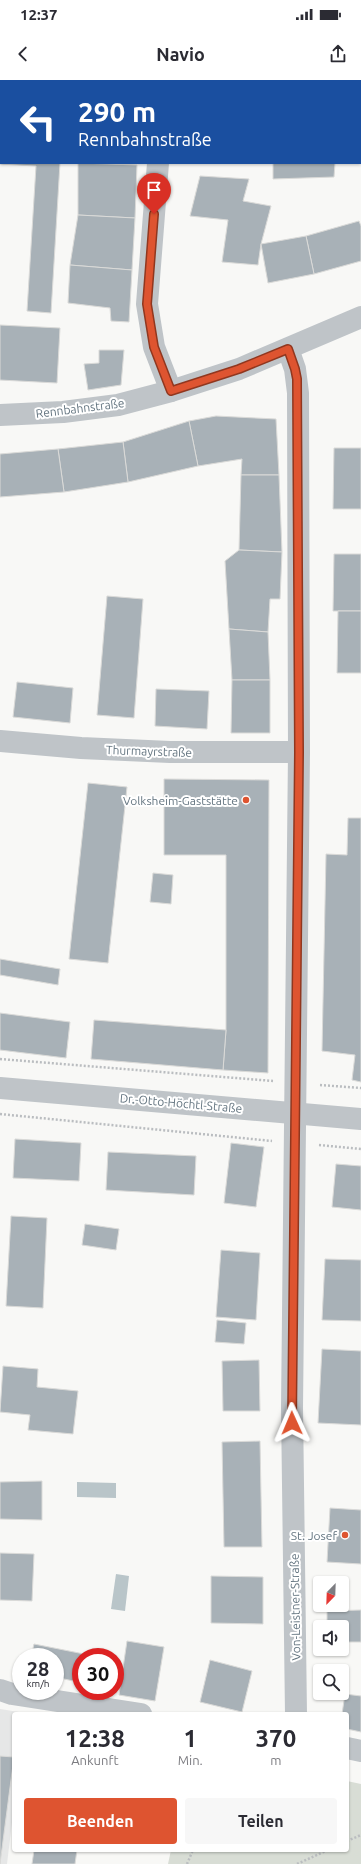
<!DOCTYPE html>
<html lang="de">
<meta charset="utf-8">
<style>
body{margin:0;font-family:Ubuntu,sans-serif;background:#f7f7f7;color:#2b2b33;height:100vh;display:flex;flex-direction:column;font-size:15px;white-space:nowrap}
*{box-sizing:border-box;margin:0}
p{font-size:13px;color:#7c7c81}
.icon{flex:none;width:22px;height:22px;fill:none;stroke:currentColor;stroke-width:2;stroke-linecap:round;stroke-linejoin:round}
.map{position:relative;flex:1;overflow:hidden}
.drawer{position:absolute;left:12px;top:1632px;width:337px;height:140px;display:flex;flex-direction:column;background:#fff;border-radius:4px;box-shadow:0 1px 3px #0004}
.drawer>*{flex:none}
.guide{position:absolute;left:0px;top:0px;width:361px;height:84px;box-shadow:0 1px 3px #0004;background:#1a4fa0;color:#fff;overflow:hidden}
.needle{width:26px;rotate:203deg}
.controls{position:absolute;left:313px;top:1496px;display:grid;gap:8px}
.controls a{display:grid;place-items:center;width:36px;height:36px;border-radius:4px;background:#fff;box-shadow:0 1px 3px #0004;font-size:20px}
.speed{position:absolute;left:12px;top:1568px;display:flex;gap:8px;font-size:20px;font-weight:700;text-align:center}
.speed>*{display:grid;place-content:center;width:52px;height:52px;border-radius:50%;background:#fff;box-shadow:0 1px 3px #0004;line-height:1}
.speed small{font-size:10px;font-weight:400}
.speed .limit{border:6px solid #d22;background:#fff;color:#111}
.pin{position:absolute;display:grid;place-items:center;width:34px;height:34px;color:#fff;margin:-41px -17px;border-radius:50% 50% 50% 0;rotate:-45deg;box-shadow:0 0 4px #0007}
.pin .icon{rotate:45deg}
.me{position:absolute;width:44px;margin:-22px;rotate:359deg;stroke-linejoin:round;filter:drop-shadow(0 0 3px #0008)}
.turn{display:flex;align-items:center;gap:14px;height:84px;padding:0 12px;font-size:18px}
.turn .icon{width:52px;height:52px;stroke-width:2.5}
.turn b{display:block;font-size:28px;line-height:34px}
.eta{display:flex;justify-content:space-evenly;align-items:center;height:68px;text-align:center}
.eta b{font-size:24px;font-weight:600;line-height:28px}
.primary-button{display:flex;gap:8px;margin-top:auto;padding:8px 12px}
.primary-button a{flex:1;height:46px;border-radius:4px;background:#de5430;color:#fff;font-size:16px;font-weight:600;line-height:46px;text-align:center}
.primary-button a+a{background:#f7f7f7;color:#2b2b33}
.status{display:flex;justify-content:space-between;align-items:center;height:28px;padding:0 20px;background:#fff;direction:ltr}
.status svg{height:11px;fill:currentColor}
header{display:flex;justify-content:space-between;align-items:center;height:52px;padding:0 12px;background:#fff;font-size:18px;font-weight:600}
.map>svg:first-child{display:block}
.built{fill:#e6e7e7}
.green{fill:#d8ddd5}
.water{fill:#b9c5c9}
.building{fill:#a8b1b7;stroke:#dadad8}
.lines{fill:none;stroke-linecap:round;stroke-linejoin:round}
.path{stroke:#babdc0;stroke-width:2.5;stroke-dasharray:2 2;stroke-linecap:butt}
.minor{stroke:#bfc4c8;stroke-width:22}
.tertiary{stroke:#bfc4c8;stroke-width:22}
.route-casing{stroke:#90371f;stroke-width:10}
.route{stroke:#de5430;stroke-width:7}
.poi-dot{fill:#de5430;stroke:#fff;stroke-width:1.5}
.labels{text-anchor:middle;dominant-baseline:central;stroke-width:4;stroke-linejoin:round;paint-order:stroke}
.street-label{font-size:12px;fill:#647580;stroke:#fff}
.poi-label{font-size:12px;fill:#647580;stroke:#fff;text-anchor:end}
</style>
<div class="status"><b>12:37</b><svg viewBox="0 0 49 12"><path d="M0 12V9h3v3zM5 12V6h3v6zM10 12V3h3v9zM15 12V0h3v12zM26 1h20v11H26zM47 4h2v5h-2z"/></svg></div>
<header><svg class="icon" aria-label="back" viewBox="0 0 24 24"><path d="M15 5l-7 7 7 7"/></svg>Navio<svg class="icon" aria-label="share" viewBox="0 0 24 24"><path d="M12 15V3M7 8l5-5 5 5M5 13v7h14v-7"/></svg></header>
<div class="map">
<svg width="361" height="1784" viewBox="0 0 361 1784">
<rect width="100%" height="100%" fill="#f8f8f6"/>
<!-- built -->
<path class="built" d="M0 1629 25 1633 14 1634V1726L7 1784H0Z"/>
<!-- green -->
<path class="green" d="M347 1701 361 1704V1784H168L171 1770H347Z"/>
<!-- water -->
<g class="water">
<path d="M77 1402 116 1403V1418L77 1417Z"/>
<path d="M116 1494 129 1496 125 1531 111 1529Z"/>
</g>
<!-- building -->
<g class="building">
<path d="M205 0H250L205 1Z"/>
<path d="M0 61 1 83H60L51 233 27 231 36 86 0 84Z"/>
<path d="M78 83 137 85 135 138 78 135Z"/>
<path d="M273 83H335L334 97 273 99Z"/>
<path d="M200 96 249 99 243 121 271 126 261 164 258 185 222 182 228 140 190 136Z"/>
<path d="M78 135 135 138 132 190 70 185Z"/>
<path d="M359 141 361 146V181L314 194 306 156Z"/>
<path d="M306 156 314 194 268 203 261 164Z"/>
<path d="M70 185 132 190 129 242 111 241 110 228 68 223Z"/>
<path d="M0 245 60 248 57 303 0 300Z"/>
<path d="M99 270H124L121 305 88 310 84 284 99 283Z"/>
<path d="M216 336 276 339 279 395H241L242 379 198 386 189 341Z"/>
<path d="M189 341 198 386 128 402 123 362Z"/>
<path d="M123 362 128 402 64 412 58 369Z"/>
<path d="M334 368H361V429H333Z"/>
<path d="M58 369 64 412 0 417V374Z"/>
<path d="M241 395H279L282 472 239 470Z"/>
<path d="M239 470 282 472 280 519H270L268 552 229 549 225 481Z"/>
<path d="M334 474H361V531H333Z"/>
<path d="M107 516 143 519 134 638 97 635Z"/>
<path d="M338 531H361V593H337Z"/>
<path d="M229 549 268 552 270 600H232Z"/>
<path d="M232 600H270V653H231Z"/>
<path d="M17 602 73 608 70 643 13 637Z"/>
<path d="M156 609 209 611 207 649 155 646Z"/>
<path d="M164 699 269 700 268 993 223 990 226 950V775H164Z"/>
<path d="M88 703 127 707 108 883 69 879Z"/>
<path d="M348 738H361V1002L352 1000 355 975 322 971 326 774 347 775Z"/>
<path d="M153 793 173 795 171 824 150 822Z"/>
<path d="M0 879 60 889 58 905 0 895Z"/>
<path d="M0 933 70 942 66 978 0 970Z"/>
<path d="M94 940 226 950 223 990 91 979Z"/>
<path d="M15 1059 81 1063 79 1101 13 1098Z"/>
<path d="M231 1063 264 1067 256 1127 224 1123Z"/>
<path d="M108 1072 196 1076 194 1115 106 1110Z"/>
<path d="M336 1084 361 1086V1130L332 1127Z"/>
<path d="M11 1136 47 1138 43 1228 6 1226Z"/>
<path d="M85 1144 119 1149 116 1170 82 1165Z"/>
<path d="M221 1170 260 1173 256 1240 216 1237Z"/>
<path d="M325 1179 361 1180V1241L322 1240Z"/>
<path d="M217 1240 246 1243 244 1264 215 1262Z"/>
<path d="M322 1269 361 1271V1345L318 1343Z"/>
<path d="M259 1280 260 1331H223L222 1281Z"/>
<path d="M3 1286 38 1289 37 1307 78 1311 73 1354 28 1350 30 1335 0 1332Z"/>
<path d="M260 1361 262 1467H224L222 1362Z"/>
<path d="M42 1401V1440L0 1439V1402Z"/>
<path d="M330 1428 361 1430V1484L327 1482Z"/>
<path d="M0 1473 34 1474 32 1521 0 1520Z"/>
<path d="M211 1496 263 1497V1544L211 1543Z"/>
<path d="M361 1530V1562H342V1547H327V1531Z"/>
<path d="M127 1561 164 1567 155 1621 119 1615Z"/>
<path d="M34 1564 84 1574V1577H81V1590L78 1602 55 1597V1577H31Z"/>
<path d="M210 1580 252 1591 242 1632 200 1622Z"/>
<path d="M345 1614 361 1616V1652L347 1649V1634H342Z"/>
<path d="M0 1676 14 1677 0 1784Z"/>
<path d="M34 1770H77L75 1784H32Z"/>
</g>
<g class="lines">
<!-- path -->
<g class="path">
<path d="M0 979 273 1001"/>
<path d="M320 1005 361 1008"/>
<path d="M0 1034 272 1061"/>
<path d="M319 1065 361 1069"/>
<path d="M347 1761 361 1755"/>
<path d="M187 1784 193 1770"/>
<path d="M297 1784 328 1770"/>
</g>
<!-- minor -->
<g class="minor">
<path d="M168 1 169 0"/>
<path d="M158 83 147 224 154 267 171 311"/>
<path d="M288 269 295 289 298 313 299 672 292 1328 296 1634"/>
<path d="M0 335 63 332 118 325 171 311 239 289 361 237"/>
<path d="M0 661 81 668 170 672H299"/>
<path d="M0 1610 12 1614 141 1634"/>
<path d="M347 1668 361 1671"/>
</g>
<!-- tertiary -->
<path class="tertiary" d="M0 1008 361 1039"/>
</g>
<g class="lines">
<defs>
<path id="route" d="M154 134 147 224 154 267 171 311 239 289 288 269 295 289 297 299 299 672 292 1343"/>
</defs>
<!-- route casing -->
<use href="#route" class="route-casing"/>
<!-- route -->
<use href="#route" class="route"/>
</g>
<!-- markers -->
<g class="poi-dot">
<circle cx="246" cy="720" r="4"/>
<circle cx="345" cy="1455" r="4"/>
</g>
<g class="labels">
<!-- street labels -->
<g class="street-label">
<text transform="translate(80 328) rotate(-7)">Rennbahnstraße</text>
<text transform="translate(149 671) rotate(2)">Thurmayrstraße</text>
<text transform="translate(181 1023) rotate(5)">Dr.-Otto-Höchtl-Straße</text>
<text transform="translate(295 1527) rotate(-91)">Von-Leistner-Straße</text>
</g>
<!-- poi labels -->
<g class="poi-label">
<text x="238" y="720">Volksheim-Gaststätte</text>
<text x="337" y="1455">St. Josef</text>
</g>
</g>
</svg>
<div class="controls">
<a><svg class="needle" viewBox="-14 -14 28 28"><path d="M0-13l5 13h-10z" fill="#e53935"/><path d="M0 13l5-13h-10z" fill="#7c7c81"/></svg></a>
<a><svg class="icon" aria-label="sound" viewBox="0 0 24 24"><path d="M4 9h4l5-4v14l-5-4H4zM17 9q2 3 0 6"/></svg></a>
<a><svg class="icon" aria-label="search" viewBox="0 0 24 24"><circle cx="10" cy="10" r="6"/><path d="M15 15l6 6"/></svg></a>
</div>
<div class="speed"><div>28<small>km/h</small></div><div class="limit">30</div></div>
<div class="pin" style="left:154px;top:134px;background:#d93025"><svg class="icon" aria-label="arrive" viewBox="0 0 24 24"><path d="M6 21V4h12l-3 4 3 4H6"/></svg></div>
<svg class="me" style="left:292px;top:1343px" viewBox="-20 -20 40 40"><path d="M0-17L14 15 0 8-14 15z" fill="#de5430" stroke="#fff" stroke-width="4"/></svg>
<div class="guide">
<div class="turn"><svg class="icon" aria-label="left" viewBox="0 0 24 24"><path d="M17 20v-9H6M10 6l-5 5 5 5"/></svg><div><b>290 m</b>Rennbahnstraße</div></div>
</div>
<section class="drawer">
<div class="eta">
<div><b>12:38</b><p>Ankunft</p></div>
<div><b>1</b><p>Min.</p></div>
<div><b>370</b><p>m</p></div>
</div>
<div class="primary-button"><a>Beenden</a><a>Teilen</a></div>
</section>
</div>
